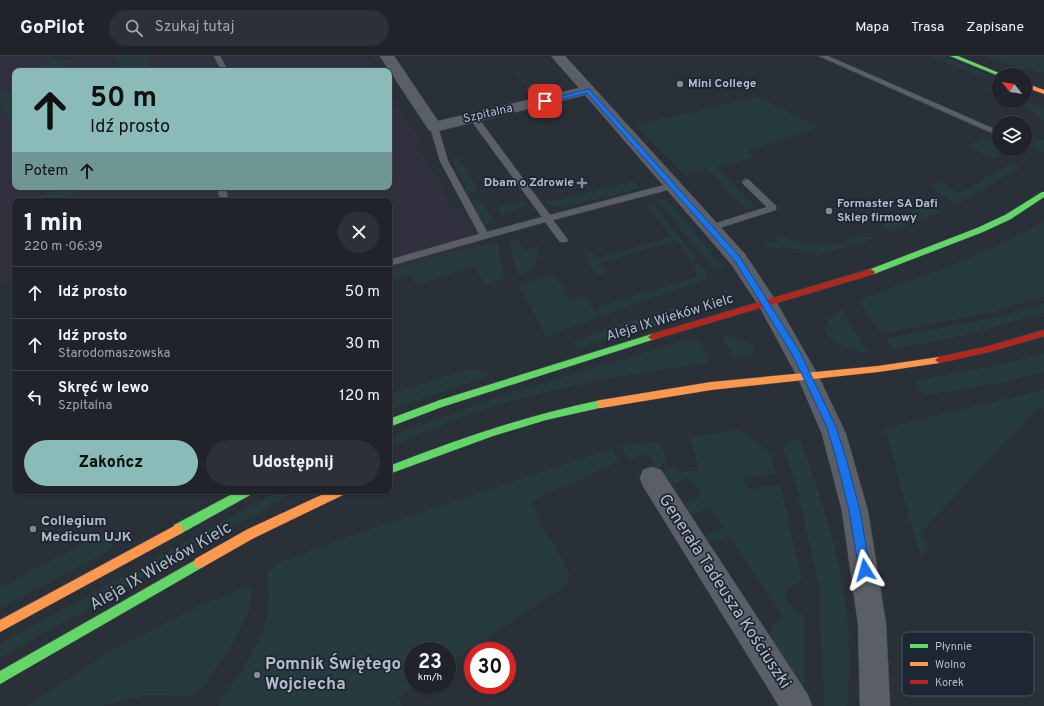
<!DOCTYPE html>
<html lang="pl">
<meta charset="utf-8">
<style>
body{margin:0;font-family:Overpass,sans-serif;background:#2d3036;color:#f1f3f6;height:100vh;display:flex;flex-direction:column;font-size:15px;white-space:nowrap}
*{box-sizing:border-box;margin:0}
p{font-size:13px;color:#a2a4a8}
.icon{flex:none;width:22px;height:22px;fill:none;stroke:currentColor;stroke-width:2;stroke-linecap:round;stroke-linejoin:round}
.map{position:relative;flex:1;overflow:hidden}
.details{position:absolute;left:12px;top:142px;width:380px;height:296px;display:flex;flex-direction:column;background:#20242a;border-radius:8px;box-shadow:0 1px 3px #0004,0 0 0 1px #3d4147}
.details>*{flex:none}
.top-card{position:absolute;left:12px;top:12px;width:380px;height:122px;border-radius:8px;box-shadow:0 1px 3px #0004,0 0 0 1px #3d4147;background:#8bbbb9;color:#111;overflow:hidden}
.needle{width:26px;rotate:300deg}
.fabs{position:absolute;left:992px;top:12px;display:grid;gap:8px}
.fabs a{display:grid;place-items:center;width:40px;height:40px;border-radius:50%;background:#20242a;box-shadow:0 1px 3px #0004,0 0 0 1px #3d4147;font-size:20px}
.speed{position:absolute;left:404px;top:586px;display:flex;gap:8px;font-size:20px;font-weight:700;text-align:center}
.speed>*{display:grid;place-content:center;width:52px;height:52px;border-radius:50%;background:#20242a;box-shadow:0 1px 3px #0004,0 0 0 1px #3d4147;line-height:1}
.speed small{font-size:10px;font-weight:400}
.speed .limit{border:6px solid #d22;background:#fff;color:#111}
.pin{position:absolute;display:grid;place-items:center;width:34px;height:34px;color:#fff;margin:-17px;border-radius:8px;box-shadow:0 2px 6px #0006}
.me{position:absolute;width:44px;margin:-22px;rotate:352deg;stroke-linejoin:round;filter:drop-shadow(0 0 3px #0008)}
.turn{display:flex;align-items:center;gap:14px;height:84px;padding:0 12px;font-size:18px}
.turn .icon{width:52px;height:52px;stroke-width:2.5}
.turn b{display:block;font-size:28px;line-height:34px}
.then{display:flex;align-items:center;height:38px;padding:0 12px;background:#0003;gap:8px;font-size:15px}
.round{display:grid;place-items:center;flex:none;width:42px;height:42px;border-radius:21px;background:#2d3036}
.overview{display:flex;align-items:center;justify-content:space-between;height:68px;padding:0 12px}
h1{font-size:24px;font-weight:800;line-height:30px}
.cta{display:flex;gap:8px;margin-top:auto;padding:8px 12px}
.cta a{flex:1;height:46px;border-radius:24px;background:#8bbbb9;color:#111;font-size:16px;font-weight:800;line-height:46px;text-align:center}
.cta a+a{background:#2d3036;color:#f1f3f6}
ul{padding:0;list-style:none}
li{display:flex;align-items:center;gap:12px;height:52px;padding:0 12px;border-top:1px solid #3d4147}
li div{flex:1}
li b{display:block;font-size:15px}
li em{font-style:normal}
header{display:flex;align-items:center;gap:24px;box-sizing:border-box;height:56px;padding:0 20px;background:#20242a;border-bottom:1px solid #3d4147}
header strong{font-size:19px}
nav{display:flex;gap:22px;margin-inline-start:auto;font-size:14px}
.search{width:280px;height:36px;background:#2d3036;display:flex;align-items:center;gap:10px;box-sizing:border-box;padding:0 14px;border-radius:22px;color:#a2a4a8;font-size:15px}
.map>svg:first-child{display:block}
.medical{fill:#31303e}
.green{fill:#273a3e}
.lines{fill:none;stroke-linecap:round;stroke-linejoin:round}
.lane-casing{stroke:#484c53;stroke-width:1}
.street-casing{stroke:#484c53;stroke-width:1}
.fast-casing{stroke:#484c53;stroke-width:1}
.slow-casing{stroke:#484c53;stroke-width:1}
.jam-casing{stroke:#484c53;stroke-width:1}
.lane{fill:#5a5e66;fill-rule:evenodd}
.street{fill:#5a5e66;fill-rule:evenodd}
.fast{fill:#63d668;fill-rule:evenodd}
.slow{fill:#ff974d;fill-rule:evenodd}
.jam{fill:#b3261e;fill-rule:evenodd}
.route{fill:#1a73e8;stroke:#114b97}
.poi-dot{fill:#848b96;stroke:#1d2633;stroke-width:1.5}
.labels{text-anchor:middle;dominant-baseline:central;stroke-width:3.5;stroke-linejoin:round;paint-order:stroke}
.far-poi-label{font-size:12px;font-weight:bold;fill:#b4bcc9;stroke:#1d2633;text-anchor:start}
.far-street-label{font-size:12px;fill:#b4bcc9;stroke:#1d2633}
.street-label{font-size:14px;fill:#b4bcc9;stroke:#1d2633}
.poi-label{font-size:14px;font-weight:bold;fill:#b4bcc9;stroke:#1d2633;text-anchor:start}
.near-street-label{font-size:17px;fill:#b4bcc9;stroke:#1d2633}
.near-poi-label{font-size:17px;font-weight:bold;fill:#b4bcc9;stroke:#1d2633;text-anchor:start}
.key{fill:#1d2633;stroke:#4a5360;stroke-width:1}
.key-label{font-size:11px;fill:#b4bcc9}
</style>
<header>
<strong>GoPilot</strong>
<div class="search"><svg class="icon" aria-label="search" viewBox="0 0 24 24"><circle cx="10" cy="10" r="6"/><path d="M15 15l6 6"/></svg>Szukaj tutaj</div>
<nav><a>Mapa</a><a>Trasa</a><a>Zapisane</a></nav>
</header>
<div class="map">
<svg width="1044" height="650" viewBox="0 0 1044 650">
<rect width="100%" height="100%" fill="#2a3038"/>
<!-- medical -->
<path class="medical" d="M11 0H366L376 15H15V131H389V35L422 87 415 88 442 130 440 131 454 155 462 153 477 177 473 179 480 190 389 218V145H15V221L0 227V3Z"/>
<!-- green -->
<g class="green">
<path d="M47 0H52L56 4 80 5 64 9 67 15H42L38 7 50 4Z"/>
<path d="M114 0H148L150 15H124Z"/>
<path d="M929 0H943L986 18 985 22Z"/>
<path d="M986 0H1044V17L1023 13Z"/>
<path d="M513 13H515L526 27 535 26 541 33 555 31 558 34 532 40Z"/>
<path d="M8 35 15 36V62L8 64 0 44V36Z"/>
<path d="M759 41 818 72 748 94 754 101 717 111 756 151 746 154 707 113 685 119 635 69Z"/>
<path d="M1025 44 1044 53V66L1028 53 1010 45Z"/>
<path d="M983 80 995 86 999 83V93H1010L995 103 968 90Z"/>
<path d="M1044 81V97L1025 88V84L1039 85Z"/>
<path d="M457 101 477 132 474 136 468 138 452 103Z"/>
<path d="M1012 107 1021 111 957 148 934 134 932 130 940 126 960 137Z"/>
<path d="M634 125 640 132 565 151H554L545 147Z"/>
<path d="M55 131H79L82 136 54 145H33Z"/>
<path d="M476 143 482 145 495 166 484 169 471 145Z"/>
<path d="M657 143 666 145 673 150 725 213 714 214Z"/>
<path d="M523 145 526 149 502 160 497 151Z"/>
<path d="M647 150 656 151 696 203 692 205 676 185 599 207 607 218H596L584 199 585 193 590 194 596 202 672 181Z"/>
<path d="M926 151 942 156 890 176 881 170 918 152Z"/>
<path d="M1044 166V241L993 256 881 278 859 244 968 203Z"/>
<path d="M780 178C802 191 821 191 845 187L844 185 861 180 872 181 873 183 817 200C802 192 783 191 766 192L763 189 778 185 774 180Z"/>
<path d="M518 184 524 194 539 190C538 207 535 213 518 219L509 186Z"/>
<path d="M497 185 504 223 484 229 474 209 417 230 410 219 389 225V215Z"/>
<path d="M699 207 708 219 705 224 601 260 596 252 698 220 692 211Z"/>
<path d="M552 219 557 222 571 244 585 240 597 261 546 281 519 229Z"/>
<path d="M1044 248V257L957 281 892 293 885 283 998 261Z"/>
<path d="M674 251 681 255 686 261 578 292 574 286 611 271Z"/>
<path d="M842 254 868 297C842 294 803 276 842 254Z"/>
<path d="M722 279 741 283 754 288 755 293 753 297 735 304Z"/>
<path d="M697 281 710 307C638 317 566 328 496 350 460 361 424 376 389 391V382C489 340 594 312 697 281Z"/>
<path d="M1044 297V316L1006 326 929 339 922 337 914 325 1008 307Z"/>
<path d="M472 313 487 315 489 320 389 354V338L464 314Z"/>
<path d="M1044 334V355L1039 351 1028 362 919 478 929 490 920 501 885 372Z"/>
<path d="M739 374 768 394 776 418 743 422 749 432 756 435 761 430 780 429 782 436 802 525 790 530 785 539 792 553 804 560 805 637 771 585C768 571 773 568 784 562L729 481 709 488 704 484 706 479 723 471 709 451 694 458 687 459 684 454 686 447 702 439 689 421 669 429 661 417 668 413 677 411 678 416 699 414 689 381Z"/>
<path d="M800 383C832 466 858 560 847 650H824L819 530 796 428 783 393 790 384Z"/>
<path d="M660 385 667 405 658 413 647 397 629 404 621 390Z"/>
<path d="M612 392 619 405 533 445 537 459 570 518 567 528 447 608V595H413V629H416L398 641 402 650H219V646L243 613 261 581 267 562 269 540 267 520 268 515 276 508 372 472Z"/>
<path d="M278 435H297L0 602V588Z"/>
<path d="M106 475 112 493 0 553V532Z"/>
<path d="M251 529V544L248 558 232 589 202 632 190 640 146 639 102 650H27L104 599 197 551Z"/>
</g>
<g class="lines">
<defs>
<g id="lane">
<path d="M214 0H220L228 15H222Z"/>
<path d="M819 0H828L999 75V80Z"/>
<path d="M470 59H476L550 159 672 127 676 130 675 132 553 164 568 184 566 186H560L545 166 389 210V204L479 178 440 105 430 71 431 69 438 71 448 105 487 176 542 161 470 63Z"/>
<path d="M746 123 749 124 776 150V154L713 174H707V170L767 151 743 128 742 126Z"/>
<path d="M217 131H225L229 145H221Z"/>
</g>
<g id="street">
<path d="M380 0H394L438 65 579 32 551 0H565L745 198 774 242 819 321 846 378 868 455 886 568 890 650H860L858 568 842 455 822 378 798 322 759 250 731 208 585 39 434 76 429 74Z"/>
<path d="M652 411 661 414 808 639 812 650H779L643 430 640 422 643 414Z"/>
</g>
<g id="fast">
<path d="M950 0H958L1004 19H999V20Z"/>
<path d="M1042 136H1044V141L1011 163 983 176 874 218H868L867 216 868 214 977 172 1005 159Z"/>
<path d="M652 278 656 281 655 283 442 351 389 371V363L440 344Z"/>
<path d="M601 344 604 345 606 348 604 351 546 364 493 380 389 418V410C458 383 528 359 601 344Z"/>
<path d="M238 435H253L252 438 182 477 178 478 174 477 173 473 174 469Z"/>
<path d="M199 502 203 503 204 507 203 511 0 628V615Z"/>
</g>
<g id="slow">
<path d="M1025 27 1044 34V38L1025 31Z"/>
<path d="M939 301 943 304 939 307 878 316 711 334 601 352 598 351 596 348 598 345 601 344 711 326 878 310Z"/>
<path d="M330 435H346L345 438 254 482 203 511 199 512 195 511 194 507 195 503 246 474Z"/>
<path d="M178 468 182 469 183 473 182 477 0 576V564Z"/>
</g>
<g id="jam">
<path d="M871 213 875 216 874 218 652 284 648 281 652 278Z"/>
<path d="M1044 274V280L989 296 939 307 935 304 939 301 989 290Z"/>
</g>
</defs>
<!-- lane casing -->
<use href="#lane" class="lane-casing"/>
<!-- street casing -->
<use href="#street" class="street-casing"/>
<!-- fast casing -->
<use href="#fast" class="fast-casing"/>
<!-- slow casing -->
<use href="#slow" class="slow-casing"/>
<!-- jam casing -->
<use href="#jam" class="jam-casing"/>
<!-- lane -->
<use href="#lane" class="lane"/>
<!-- street -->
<use href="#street" class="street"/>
<!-- fast -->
<use href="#fast" class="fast"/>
<!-- slow -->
<use href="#slow" class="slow"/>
<!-- jam -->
<use href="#jam" class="jam"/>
</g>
<!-- route -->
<path class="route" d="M589 33 740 201 800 296 836 371 846 402 860 454 870 514 869 518 865 520 861 518 859 514 849 454 836 402 827 371 793 300 735 205 587 37 545 47 542 45Z"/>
<!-- markers -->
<g class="poi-dot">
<circle cx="680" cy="28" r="4"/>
<path d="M580 121h4v4h4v4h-4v4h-4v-4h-4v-4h4z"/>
<circle cx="829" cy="155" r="4"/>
<circle cx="33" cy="473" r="4"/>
<circle cx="257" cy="619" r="4"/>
</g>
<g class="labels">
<!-- far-poi labels -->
<g class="far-poi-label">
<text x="688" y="28">Mini College</text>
<text x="574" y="127" text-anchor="end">Dbam o Zdrowie</text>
<text x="837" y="148">Formaster SA Dafi<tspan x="837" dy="14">Sklep firmowy</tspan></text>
</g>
<!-- far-street labels -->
<g class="far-street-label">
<text transform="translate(488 58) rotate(-13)">Szpitalna</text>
</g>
<!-- street labels -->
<g class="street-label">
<text transform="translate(670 262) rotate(-17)">Aleja IX Wieków Kielc</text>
</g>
<!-- poi labels -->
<g class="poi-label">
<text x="41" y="465">Collegium<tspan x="41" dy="16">Medicum UJK</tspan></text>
</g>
<!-- near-street labels -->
<g class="near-street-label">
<text transform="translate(161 511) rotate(-30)">Aleja IX Wieków Kielc</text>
<text transform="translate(724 536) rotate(57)">Generała Tadeusza Kościuszki</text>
</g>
<!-- near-poi labels -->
<g class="near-poi-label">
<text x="265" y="609">Pomnik Świętego<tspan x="265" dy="20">Wojciecha</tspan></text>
</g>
</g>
<!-- legend -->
<rect x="902" y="576" width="132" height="64" rx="6" class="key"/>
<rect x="910" y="588" width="18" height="4" fill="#63d668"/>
<rect x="910" y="606" width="18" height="4" fill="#ff974d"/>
<rect x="910" y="624" width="18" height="4" fill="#b3261e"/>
<g class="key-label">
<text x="935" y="594">Płynnie</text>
<text x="935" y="612">Wolno</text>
<text x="935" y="630">Korek</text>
</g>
</svg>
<div class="fabs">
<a><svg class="needle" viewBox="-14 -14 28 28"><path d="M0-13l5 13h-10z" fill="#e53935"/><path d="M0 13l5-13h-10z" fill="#a2a4a8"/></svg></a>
<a><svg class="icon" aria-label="layers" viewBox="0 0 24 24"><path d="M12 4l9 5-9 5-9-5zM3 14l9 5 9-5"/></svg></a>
</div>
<div class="speed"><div>23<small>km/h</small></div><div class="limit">30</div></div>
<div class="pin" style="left:545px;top:45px;background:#d93025"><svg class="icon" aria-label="arrive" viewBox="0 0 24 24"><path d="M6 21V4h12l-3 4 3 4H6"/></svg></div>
<svg class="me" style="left:865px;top:514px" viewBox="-20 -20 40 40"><path d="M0-17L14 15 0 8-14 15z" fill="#1a73e8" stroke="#fff" stroke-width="4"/></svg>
<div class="top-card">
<div class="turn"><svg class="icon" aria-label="ahead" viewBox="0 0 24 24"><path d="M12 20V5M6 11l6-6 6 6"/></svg><div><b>50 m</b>Idź prosto</div></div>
<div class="then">Potem<svg class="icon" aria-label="ahead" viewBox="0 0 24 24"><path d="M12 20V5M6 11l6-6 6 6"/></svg></div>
</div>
<section class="details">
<div class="overview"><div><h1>1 min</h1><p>220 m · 06:39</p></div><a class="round"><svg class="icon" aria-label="close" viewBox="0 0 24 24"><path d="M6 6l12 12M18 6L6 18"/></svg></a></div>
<ul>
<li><svg class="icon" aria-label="ahead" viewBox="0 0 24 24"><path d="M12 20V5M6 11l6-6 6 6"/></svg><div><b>Idź prosto</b></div><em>50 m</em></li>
<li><svg class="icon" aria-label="ahead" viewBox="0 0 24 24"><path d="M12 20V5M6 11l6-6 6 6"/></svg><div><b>Idź prosto</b><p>Starodomaszowska</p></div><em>30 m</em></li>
<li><svg class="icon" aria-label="left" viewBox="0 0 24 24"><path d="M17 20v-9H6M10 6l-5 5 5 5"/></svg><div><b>Skręć w lewo</b><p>Szpitalna</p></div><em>120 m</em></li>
</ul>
<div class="cta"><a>Zakończ</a><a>Udostępnij</a></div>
</section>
</div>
